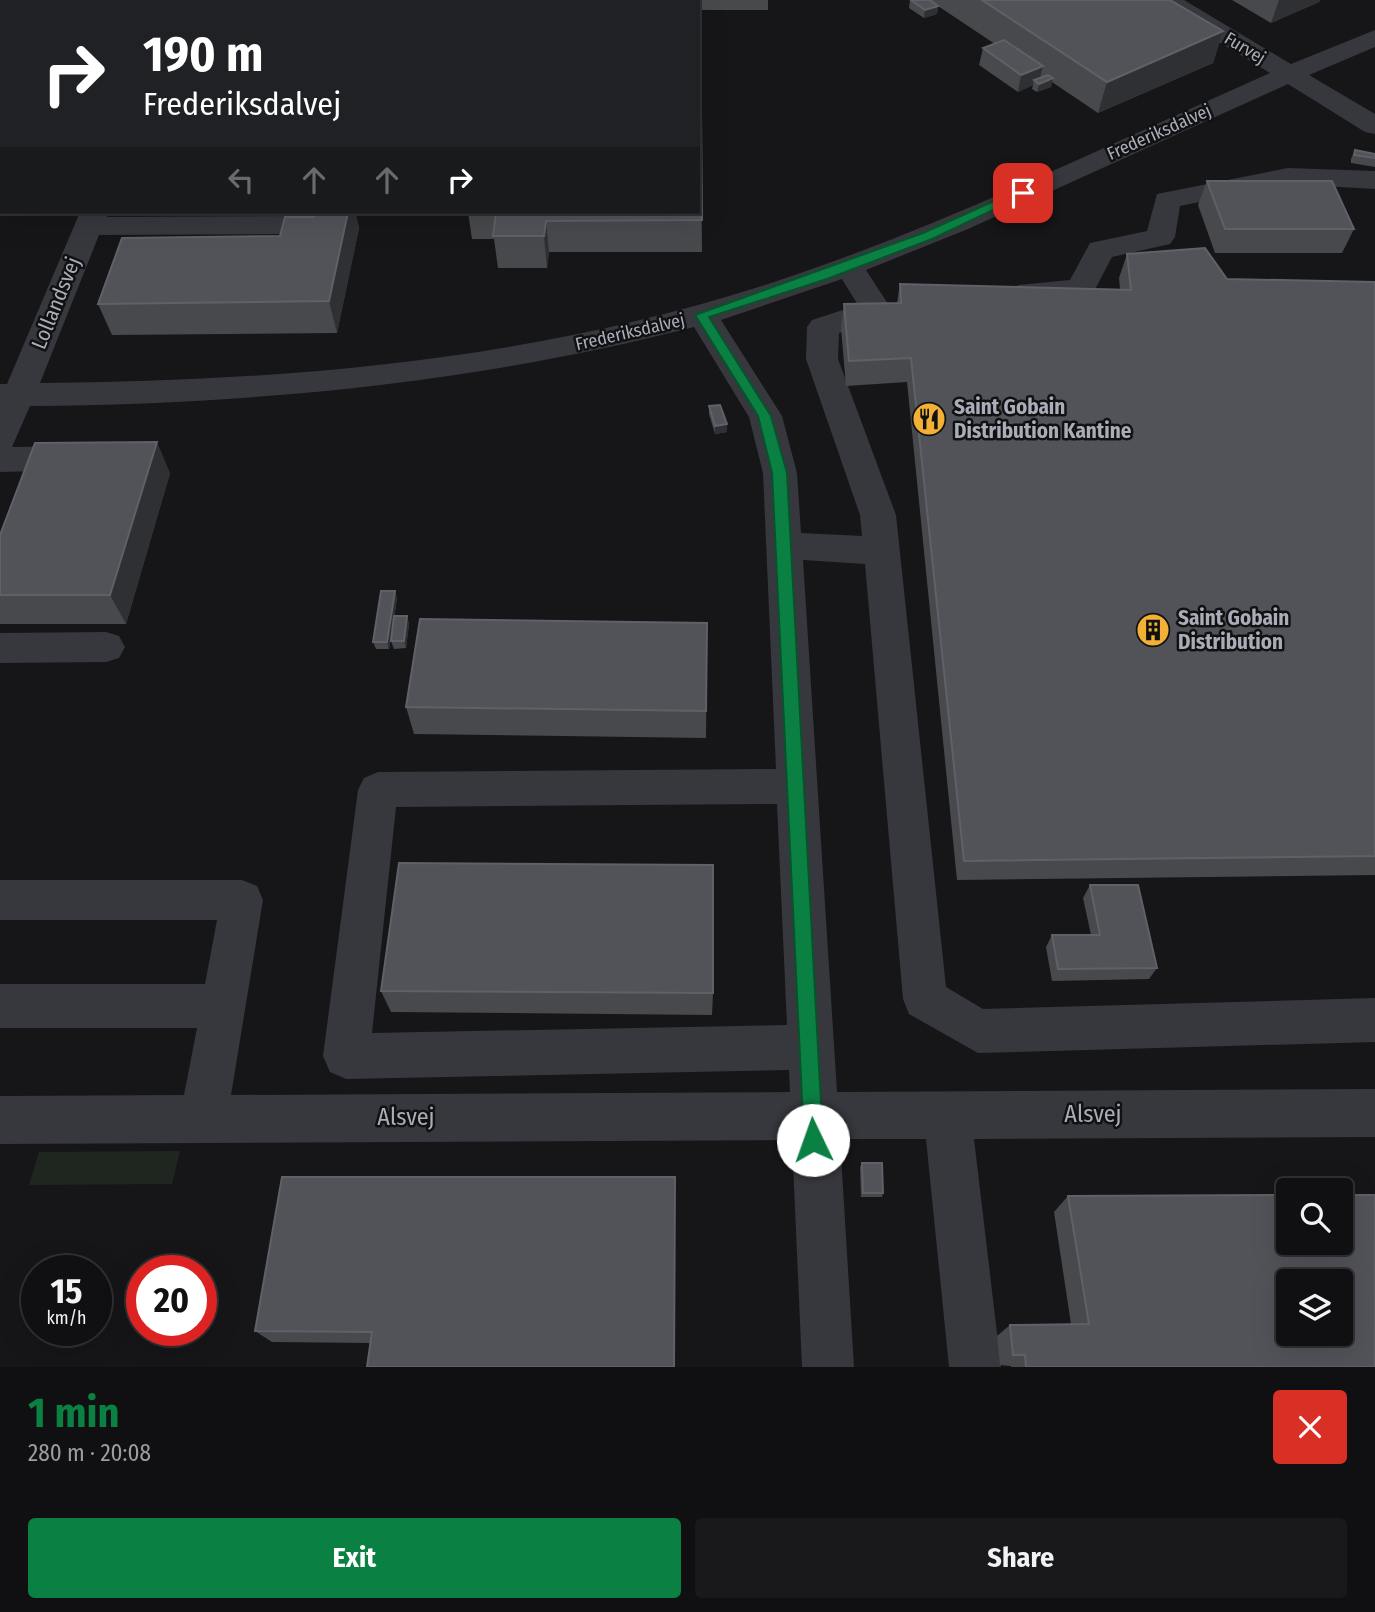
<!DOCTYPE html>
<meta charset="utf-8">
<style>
body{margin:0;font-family:"Fira Sans Condensed",sans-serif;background:#19191b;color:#f1f3f6;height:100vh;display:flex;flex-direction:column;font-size:26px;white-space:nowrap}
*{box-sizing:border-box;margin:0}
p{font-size:23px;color:#9c9d9f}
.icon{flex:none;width:38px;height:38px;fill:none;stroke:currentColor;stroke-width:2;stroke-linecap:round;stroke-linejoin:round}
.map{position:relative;height:1367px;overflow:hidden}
.sheet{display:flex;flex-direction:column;background:#101012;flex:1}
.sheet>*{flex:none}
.hud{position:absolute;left:0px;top:0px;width:700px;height:214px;box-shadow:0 7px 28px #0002,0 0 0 2px #303032;background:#202124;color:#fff;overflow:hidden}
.buttons{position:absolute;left:1276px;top:1178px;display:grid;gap:14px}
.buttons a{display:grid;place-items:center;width:77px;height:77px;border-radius:7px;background:#101012;box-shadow:0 7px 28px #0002,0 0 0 2px #303032;font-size:35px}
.speed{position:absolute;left:21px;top:1255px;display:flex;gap:14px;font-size:35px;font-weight:700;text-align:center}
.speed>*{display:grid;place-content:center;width:91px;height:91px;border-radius:50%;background:#101012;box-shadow:0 7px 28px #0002,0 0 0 2px #303032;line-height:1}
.speed small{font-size:18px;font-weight:400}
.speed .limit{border:10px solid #d22;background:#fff;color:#111}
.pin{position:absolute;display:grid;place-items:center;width:60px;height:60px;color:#fff;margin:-30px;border-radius:14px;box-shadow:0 4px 10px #0006}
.me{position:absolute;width:77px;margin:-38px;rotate:357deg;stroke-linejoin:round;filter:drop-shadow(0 0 5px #0008)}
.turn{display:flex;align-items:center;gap:24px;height:147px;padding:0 28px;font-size:32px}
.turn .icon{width:91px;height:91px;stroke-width:2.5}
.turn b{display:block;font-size:49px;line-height:60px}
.lanes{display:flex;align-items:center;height:66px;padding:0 28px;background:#0003;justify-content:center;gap:35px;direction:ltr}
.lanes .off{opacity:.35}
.round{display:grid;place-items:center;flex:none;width:74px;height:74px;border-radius:7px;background:#19191b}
.summary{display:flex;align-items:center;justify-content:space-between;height:119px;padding:0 28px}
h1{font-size:42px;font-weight:700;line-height:52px;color:#0b8043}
.button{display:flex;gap:14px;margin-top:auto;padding:14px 28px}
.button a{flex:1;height:80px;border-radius:7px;background:#0b8043;color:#fff;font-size:28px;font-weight:700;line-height:80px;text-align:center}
.button a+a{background:#19191b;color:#f1f3f6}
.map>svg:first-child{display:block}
.green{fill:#1e261f}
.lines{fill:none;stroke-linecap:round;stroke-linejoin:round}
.minor{fill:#37383d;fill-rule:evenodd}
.wall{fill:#47494d}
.shaded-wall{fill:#2f3033}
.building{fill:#525359;stroke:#5f6168;stroke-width:2;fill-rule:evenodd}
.route{fill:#0b8043;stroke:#07532c;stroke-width:2}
.labels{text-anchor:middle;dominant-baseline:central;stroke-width:5;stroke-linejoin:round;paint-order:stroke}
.far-street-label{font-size:18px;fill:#a8adb8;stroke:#111113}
.street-label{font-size:21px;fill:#a8adb8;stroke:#111113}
.poi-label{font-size:21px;font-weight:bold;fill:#a8adb8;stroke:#111113;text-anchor:start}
.near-street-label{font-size:24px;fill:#a8adb8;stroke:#111113}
</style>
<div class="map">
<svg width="1375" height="1367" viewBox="0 0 1375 1367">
<rect width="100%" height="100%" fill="#161618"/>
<!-- green -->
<path class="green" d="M180 1151 172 1184 29 1185 39 1152Z"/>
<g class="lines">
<!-- minor -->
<g class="minor">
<path d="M170 0H194L169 2Z"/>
<path d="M1155 0H1184L1291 64 1375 30V47L1309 75 1375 114V134L1365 132 1288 84 968 229 866 270 892 310 888 317 839 333 838 359 896 515 946 987 983 1009 1375 998V1042L978 1053 909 1014 903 999 865 564 803 560 837 1092 1375 1089V1137L974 1139 1001 1367H949L926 1139H840L854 1367H802L792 1140 0 1144V1096L184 1095 197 1028H0V984H205L217 920H0V880H242L257 886 263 900 231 1095 790 1092 789 1070 346 1079 330 1072 323 1056 358 790 364 778 378 772 776 769 763 473 749 417 694 327C476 383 255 404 30 406L12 447 82 446 94 449 99 458 94 467 82 470 0 472V384H7L80 212H108L107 217 312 216 322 219 327 225 322 231 312 234 99 235 40 383C288 381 540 360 777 281 946 225 1107 145 1270 73L1158 5ZM842 279 858 305 812 320 807 327 806 359 860 515 862 536 801 533 797 473 782 416 721 320ZM777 804 787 1025 372 1033 396 807Z"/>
<rect x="0" y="47" width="2" height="16"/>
<path d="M1288 168 1375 171V189L1288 184 1180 206 1175 237 1170 244 1112 257 1091 297 1029 302 1018 299 1014 292 1018 285 1070 280 1090 243 1147 231 1157 194Z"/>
<path d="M106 632 119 636 125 647 119 658 106 662 0 663V633Z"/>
</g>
</g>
<!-- wall -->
<g class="wall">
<path d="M502 0H768V10H700L702 252H549L547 268H498L494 239H472L468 212H698Z"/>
<path d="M910 0H1170L1223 31 1213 63 1098 113 1052 82 1051 87 1037 92 1032 89 1033 85 1018 92 979 65 983 48 995 44 938 6 937 14 924 18 909 8Z"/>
<path d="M1232 0H1320L1319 2 1271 23Z"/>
<path d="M1355 150 1375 154V167L1351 163V159Z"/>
<path d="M1207 181 1354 229 1342 253H1215L1198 205Z"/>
<path d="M315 212H355L359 228 337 333 112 335 98 304 280 236 314 217Z"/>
<path d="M1127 254 1227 279 1375 282V875L957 880 907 382 846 386 841 328 844 304 897 303 900 284 1120 289 1119 278Z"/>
<path d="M709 406 727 432 715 434 709 414Z"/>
<path d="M170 473 126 624H0V535Z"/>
<path d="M395 591 397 599 389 649H376L373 642Z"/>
<path d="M407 616 409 624 406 648 394 649 391 641Z"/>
<path d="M707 623 706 738 414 734 406 707Z"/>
<path d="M1090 885 1157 968 1149 979 1052 981 1046 947 1052 935H1091L1083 898Z"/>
<path d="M381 991 713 993 712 1015 391 1012Z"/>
<path d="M862 1163 883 1193 882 1197H861L860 1167Z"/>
<path d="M675 1177 674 1367H367L370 1343 272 1342 255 1331Z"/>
<path d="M1068 1196 1375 1367H1011V1366L1000 1365 997 1336 1010 1325 1071 1324 1054 1212Z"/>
</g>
<!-- shaded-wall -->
<g class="shaded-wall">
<path d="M1279 0H1320L1319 2 1271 23Z"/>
<path d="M938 6 937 14 924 18 925 10Z"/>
<path d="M1223 31 1213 63 1098 113 1107 82Z"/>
<path d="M1043 66 1039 83 1034 80 1033 85 1018 92 1021 75Z"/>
<path d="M1053 78 1051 87 1037 92 1039 84Z"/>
<path d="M348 212H355L359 228 337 333 329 301Z"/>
<path d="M546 221 549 252 547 268 544 236Z"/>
<path d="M727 424V432L715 434V426Z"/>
<path d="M157 442 170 473 126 624 110 595Z"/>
<path d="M395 591 397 599 389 649 387 642Z"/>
<path d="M407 616 409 624 406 648 404 641Z"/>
</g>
<!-- building -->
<g class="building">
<path d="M502 0H700L702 220 546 221 544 236H493L496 212H698V2H502Z"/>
<path d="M911 0H930L938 6 925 10Z"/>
<path d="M982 0H1170L1223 31 1107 82Z"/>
<path d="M1004 40 1043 66 1021 75 983 48Z"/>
<path d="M1048 75 1053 78 1039 84 1034 80Z"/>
<path d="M1355 150 1375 154V158L1354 155Z"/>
<path d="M1207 181H1332L1354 229H1225Z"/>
<path d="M315 212H348L329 301 98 304 122 238 280 236 285 217H314Z"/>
<path d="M1205 248 1227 279 1375 282V856L964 861 911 358 849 361 844 304 901 303 900 284 1131 290 1127 254Z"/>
<path d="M720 405 727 424 715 426 709 406Z"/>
<path d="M157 442 110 595H0V535L35 443Z"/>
<path d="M381 591H395L387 642H373Z"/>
<path d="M394 616H407L404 641H391Z"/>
<path d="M420 619 707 623 706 711 406 707Z"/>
<path d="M399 863 713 865V993L381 991Z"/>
<path d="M1090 885H1138L1157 968 1058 969 1052 935H1100Z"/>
<path d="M862 1163H882L883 1193H863Z"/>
<path d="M282 1177H675L674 1367H367L372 1332 255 1331Z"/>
<path d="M1288 1195V1242H1340V1195H1375V1367H1026L1025 1355H1013L1010 1325 1089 1324 1068 1196ZM1288 1281H1340V1334H1288Z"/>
</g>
<!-- route -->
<path class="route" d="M1019 190 1029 193 932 239 827 279 709 317 771 416 787 473 823 1140 820 1147 813 1149 806 1147 804 1140 772 473 758 416 695 315 923 233Z"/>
<!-- icons -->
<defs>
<symbol id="restaurant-disc" viewBox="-11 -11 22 22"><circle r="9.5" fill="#f2b134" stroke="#111113"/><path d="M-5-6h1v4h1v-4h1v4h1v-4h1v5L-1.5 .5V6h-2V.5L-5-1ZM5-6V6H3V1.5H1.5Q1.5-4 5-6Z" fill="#111"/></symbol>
<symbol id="building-disc" viewBox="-11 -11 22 22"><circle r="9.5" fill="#f2b134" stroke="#111113"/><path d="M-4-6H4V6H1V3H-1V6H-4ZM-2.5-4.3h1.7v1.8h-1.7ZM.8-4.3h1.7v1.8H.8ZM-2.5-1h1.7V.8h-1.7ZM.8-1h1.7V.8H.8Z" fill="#111"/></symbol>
</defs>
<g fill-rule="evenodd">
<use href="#restaurant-disc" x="910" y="400" width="38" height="38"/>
<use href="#building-disc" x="1134" y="611" width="38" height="38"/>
</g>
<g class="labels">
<!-- far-street labels -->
<g class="far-street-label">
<text transform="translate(1245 48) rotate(31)">Furvej</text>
<text transform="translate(1159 132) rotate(-24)">Frederiksdalvej</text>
<text transform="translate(630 332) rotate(-13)">Frederiksdalvej</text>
</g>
<!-- street labels -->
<g class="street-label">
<text transform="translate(56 303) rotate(-68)">Lollandsvej</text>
</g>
<!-- poi labels -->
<g class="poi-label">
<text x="954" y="407">Saint Gobain<tspan x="954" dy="24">Distribution Kantine</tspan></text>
<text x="1178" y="618">Saint Gobain<tspan x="1178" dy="24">Distribution</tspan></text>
</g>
<!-- near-street labels -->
<g class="near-street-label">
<text x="1093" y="1114">Alsvej</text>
<text x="406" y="1117">Alsvej</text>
</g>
</g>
</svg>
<div class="buttons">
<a><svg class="icon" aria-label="search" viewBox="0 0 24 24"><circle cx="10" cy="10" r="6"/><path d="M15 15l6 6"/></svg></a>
<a><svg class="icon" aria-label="layers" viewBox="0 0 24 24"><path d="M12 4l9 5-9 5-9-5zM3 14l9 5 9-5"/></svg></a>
</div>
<div class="speed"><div>15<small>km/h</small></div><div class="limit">20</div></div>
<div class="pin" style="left:1023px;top:193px;background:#d93025"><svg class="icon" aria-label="arrive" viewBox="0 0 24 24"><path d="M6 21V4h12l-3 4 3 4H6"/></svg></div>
<svg class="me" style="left:813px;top:1140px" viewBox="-20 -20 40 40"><circle r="19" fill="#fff"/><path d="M0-13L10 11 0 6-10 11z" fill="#0b8043"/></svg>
<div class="hud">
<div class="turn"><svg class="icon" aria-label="right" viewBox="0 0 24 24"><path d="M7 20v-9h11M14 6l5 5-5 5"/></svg><div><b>190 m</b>Frederiksdalvej</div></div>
<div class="lanes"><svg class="icon off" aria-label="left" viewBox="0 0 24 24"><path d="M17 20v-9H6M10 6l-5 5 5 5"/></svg><svg class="icon off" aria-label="ahead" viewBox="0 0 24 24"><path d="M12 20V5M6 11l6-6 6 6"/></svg><svg class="icon off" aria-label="ahead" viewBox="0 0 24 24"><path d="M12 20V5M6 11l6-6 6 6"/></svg><svg class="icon" aria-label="right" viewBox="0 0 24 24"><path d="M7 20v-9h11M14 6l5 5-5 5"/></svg></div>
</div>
</div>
<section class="sheet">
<div class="summary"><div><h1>1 min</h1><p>280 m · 20:08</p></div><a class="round" style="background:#d93025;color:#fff"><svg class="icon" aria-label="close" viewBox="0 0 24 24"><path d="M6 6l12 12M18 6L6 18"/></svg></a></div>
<div class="button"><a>Exit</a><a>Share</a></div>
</section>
